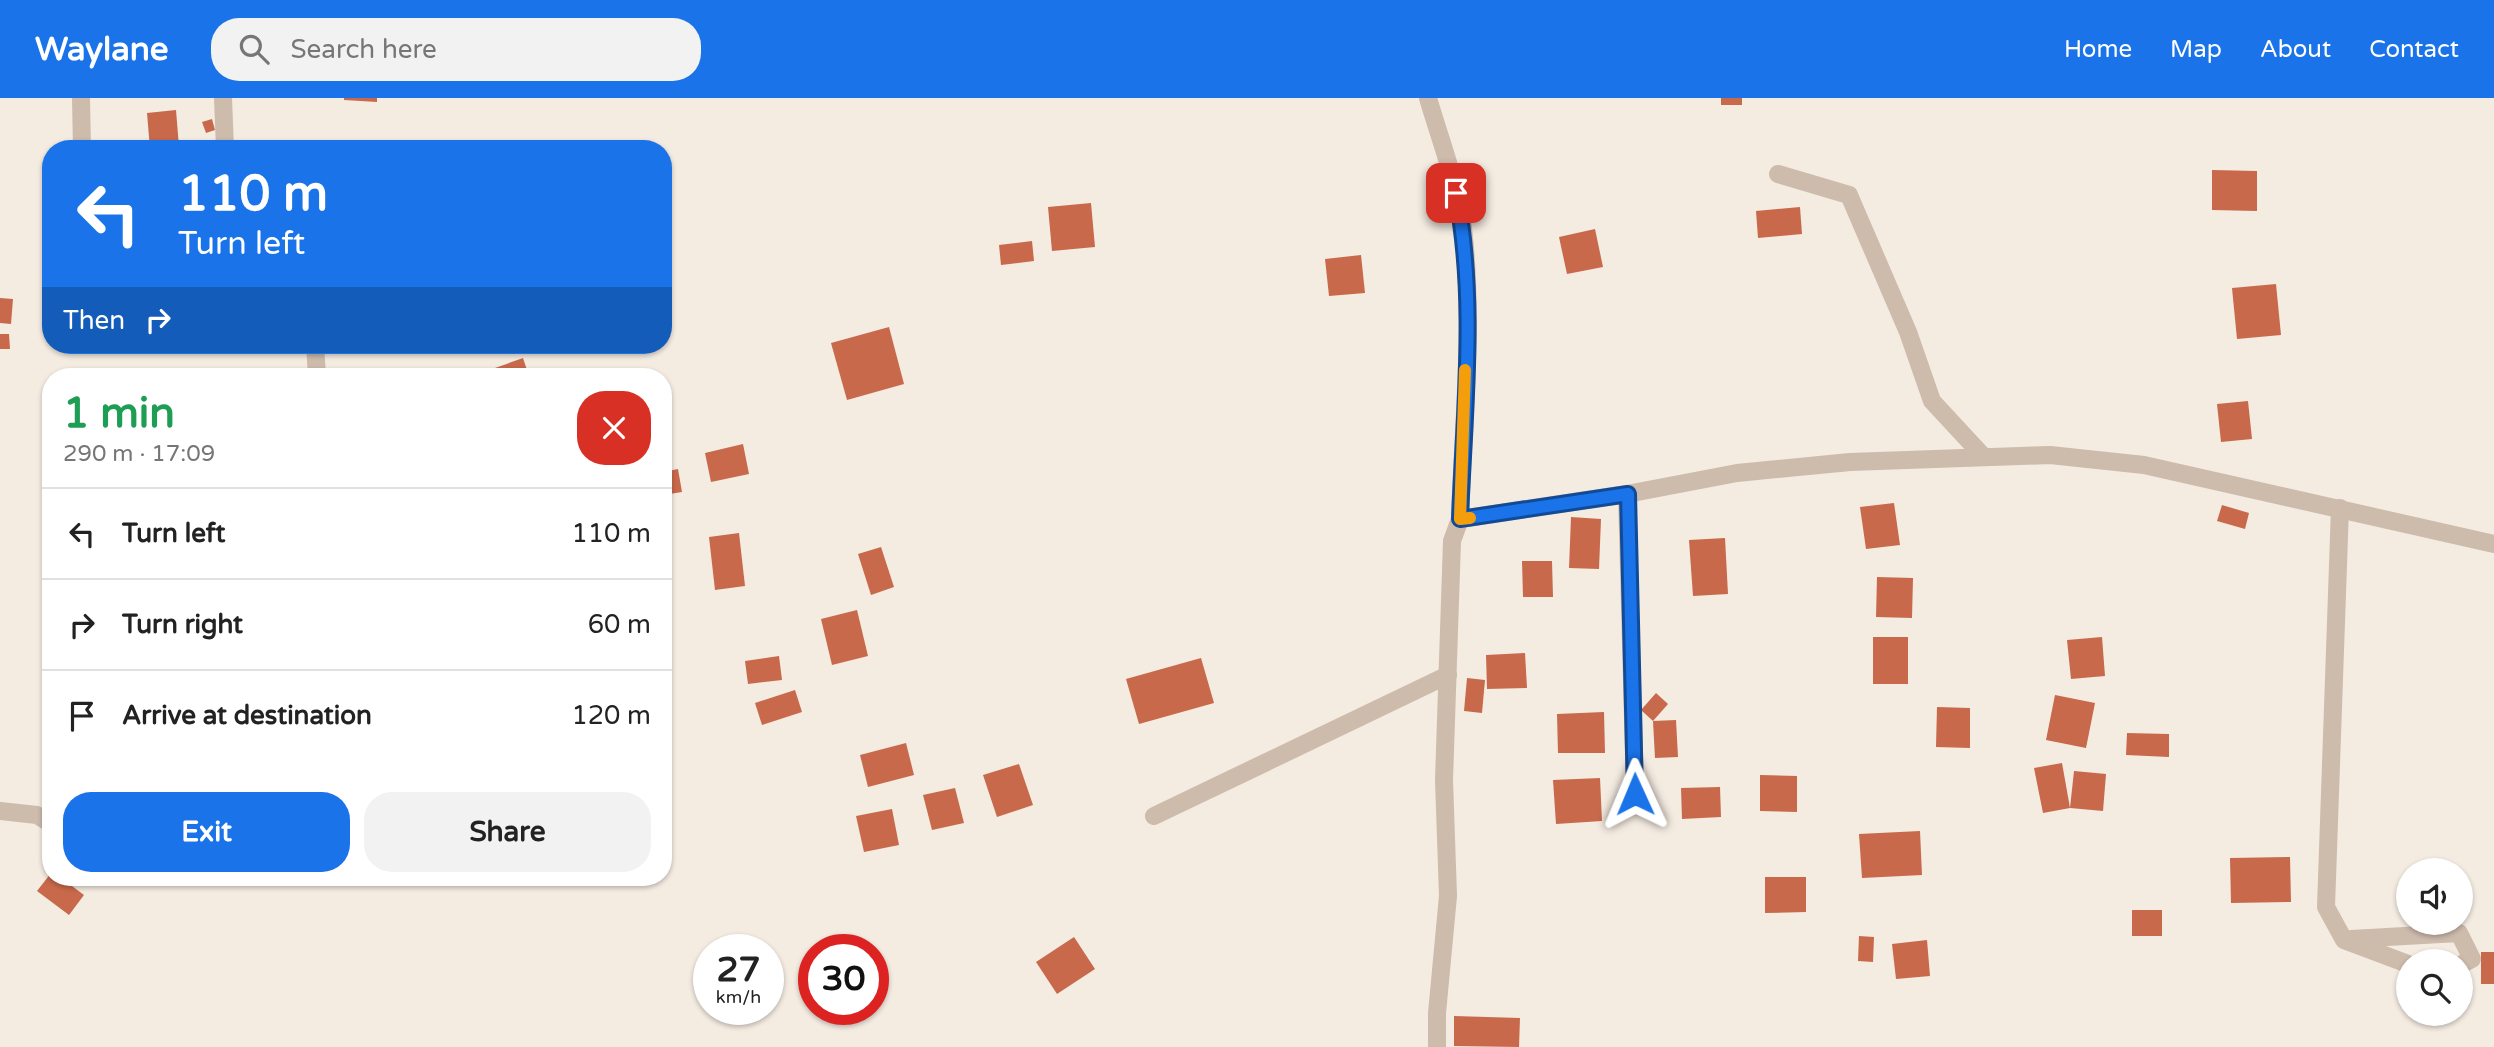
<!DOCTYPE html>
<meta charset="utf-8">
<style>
body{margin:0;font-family:"Varela Round",sans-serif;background:#f2f2f2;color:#222;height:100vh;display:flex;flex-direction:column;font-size:26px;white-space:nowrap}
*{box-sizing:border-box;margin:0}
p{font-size:23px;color:#767676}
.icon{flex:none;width:38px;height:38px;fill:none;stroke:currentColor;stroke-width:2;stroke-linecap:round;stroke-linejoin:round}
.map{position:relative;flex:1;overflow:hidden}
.panel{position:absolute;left:42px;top:270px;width:630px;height:518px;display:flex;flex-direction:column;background:#fff;border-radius:28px;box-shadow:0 2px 5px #0004}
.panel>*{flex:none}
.guide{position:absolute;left:42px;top:42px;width:630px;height:214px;border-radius:28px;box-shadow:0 2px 5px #0004;background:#1a73e8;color:#fff;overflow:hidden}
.buttons{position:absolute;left:2396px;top:760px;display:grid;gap:14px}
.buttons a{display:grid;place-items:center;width:77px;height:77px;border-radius:50%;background:#fff;box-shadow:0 2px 5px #0004;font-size:35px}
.speed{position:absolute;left:693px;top:836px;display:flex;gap:14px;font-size:35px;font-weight:700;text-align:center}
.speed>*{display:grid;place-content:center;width:91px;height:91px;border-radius:50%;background:#fff;box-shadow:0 2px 5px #0004;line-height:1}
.speed small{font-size:18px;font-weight:400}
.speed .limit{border:10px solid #d22;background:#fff;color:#111}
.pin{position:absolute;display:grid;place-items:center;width:60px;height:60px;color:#fff;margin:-30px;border-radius:14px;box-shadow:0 4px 10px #0006}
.me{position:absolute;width:77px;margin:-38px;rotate:359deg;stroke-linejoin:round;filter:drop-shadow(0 0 5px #0008)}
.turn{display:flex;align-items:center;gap:24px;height:147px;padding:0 21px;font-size:32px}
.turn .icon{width:91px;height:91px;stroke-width:2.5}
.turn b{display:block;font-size:49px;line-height:60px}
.then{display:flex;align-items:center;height:66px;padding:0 21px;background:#0003;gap:14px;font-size:26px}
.round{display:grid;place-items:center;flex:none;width:74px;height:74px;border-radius:28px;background:#f2f2f2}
.head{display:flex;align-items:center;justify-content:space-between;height:119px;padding:0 21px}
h1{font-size:42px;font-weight:800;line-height:52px;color:#1e9e55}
.button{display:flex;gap:14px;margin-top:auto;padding:14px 21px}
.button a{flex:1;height:80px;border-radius:28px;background:#1a73e8;color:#fff;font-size:28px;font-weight:800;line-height:80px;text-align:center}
.button a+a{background:#f2f2f2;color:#222}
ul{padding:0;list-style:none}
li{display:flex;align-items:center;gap:21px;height:91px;padding:0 21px;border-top:2px solid #e0e0e0}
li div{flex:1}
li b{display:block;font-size:26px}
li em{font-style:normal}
header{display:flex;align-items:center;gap:42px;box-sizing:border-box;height:98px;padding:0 35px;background:#1a73e8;color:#fff}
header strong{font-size:33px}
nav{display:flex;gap:38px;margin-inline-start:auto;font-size:24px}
.search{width:490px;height:63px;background:#f2f2f2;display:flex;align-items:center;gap:18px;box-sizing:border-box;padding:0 24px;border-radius:28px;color:#767676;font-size:26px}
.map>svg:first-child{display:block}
.building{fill:#c8694b}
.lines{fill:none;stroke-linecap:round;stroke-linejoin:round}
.minor{stroke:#cdbbac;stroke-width:18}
.route-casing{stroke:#114b97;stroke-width:18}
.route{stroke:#1a73e8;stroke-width:12}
.slow{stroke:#f59e0b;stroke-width:12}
</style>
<header>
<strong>Waylane</strong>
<div class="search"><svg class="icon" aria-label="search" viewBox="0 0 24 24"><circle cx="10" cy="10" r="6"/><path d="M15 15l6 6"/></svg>Search here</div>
<nav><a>Home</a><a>Map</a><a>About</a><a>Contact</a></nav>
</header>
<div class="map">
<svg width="2494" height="949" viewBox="0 0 2494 949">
<rect width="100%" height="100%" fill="#f4ebe1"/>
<!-- building -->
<g class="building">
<path d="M344 0H377V4L344 2Z"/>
<rect x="1721" y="0" width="21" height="7"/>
<path d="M176 12 179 49 150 51 147 15Z"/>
<path d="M212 21 215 32 206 35 202 24Z"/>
<path d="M2212 72 2257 73V113L2212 112Z"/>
<path d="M1091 105 1095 149 1052 153 1048 109Z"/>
<path d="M1800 109 1802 136 1758 140 1756 113Z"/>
<path d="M1595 131 1603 169 1567 176 1559 139Z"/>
<path d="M1032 143 1034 163 1001 167 999 147Z"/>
<path d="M1361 157 1365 195 1329 198 1325 161Z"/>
<path d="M2276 186 2281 237 2237 241 2232 190Z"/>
<path d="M0 200 13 201 11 226 0 225Z"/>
<path d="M889 229 904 286 847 302 831 245Z"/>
<path d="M0 236H9L10 251H0Z"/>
<path d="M523 260 529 278H479L496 272 495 270Z"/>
<path d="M473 270 475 278H459L458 275Z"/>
<path d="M2248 303 2252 341 2221 344 2217 306Z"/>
<path d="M743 346 749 376 711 384 705 355Z"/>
<path d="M678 371 682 394 663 397V374Z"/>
<path d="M1894 405 1900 447 1866 451 1860 409Z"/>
<path d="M2222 407 2249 415 2245 431 2217 423Z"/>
<path d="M1571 419 1601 421 1599 471 1569 470Z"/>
<path d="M739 435 745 488 715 492 709 439Z"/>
<path d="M1725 440 1728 496 1693 498 1689 442Z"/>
<path d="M881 449 894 489 871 497 858 456Z"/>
<path d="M1522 463H1552L1553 499H1523Z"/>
<path d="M1877 479 1913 480 1912 520 1876 519Z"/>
<path d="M857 512 868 558 832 567 821 521Z"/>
<rect x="1873" y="539" width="35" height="47"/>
<path d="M2102 539 2105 578 2071 581 2067 542Z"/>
<path d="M1525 555 1527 590 1487 591 1486 557Z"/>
<path d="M779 558 782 582 748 586 745 563Z"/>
<path d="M1201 560 1214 605 1139 626 1126 581Z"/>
<path d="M1467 580 1485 582 1482 615 1464 613Z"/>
<path d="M795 592 802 614 762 627 755 605Z"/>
<path d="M1656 595 1668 606 1653 623 1641 612Z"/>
<path d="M2055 597 2095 605 2086 650 2046 642Z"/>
<path d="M1937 609 1970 610V650L1936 649Z"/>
<path d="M1604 614 1605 655H1558L1557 616Z"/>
<path d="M1676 622 1678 659 1655 660 1653 623Z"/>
<path d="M2127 635 2169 636V659L2126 657Z"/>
<path d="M906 645 914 677 868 689 860 657Z"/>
<path d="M2062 665 2070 710 2043 715 2034 670Z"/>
<path d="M1019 666 1033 707 997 719 983 677Z"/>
<path d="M2074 673 2106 676 2103 713 2070 710Z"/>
<path d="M1760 677 1797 678V714L1760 713Z"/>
<path d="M1600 680 1602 723 1556 726 1553 682Z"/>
<path d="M1720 689 1721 719 1682 721 1681 690Z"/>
<path d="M955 690 964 725 932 732 923 697Z"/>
<path d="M892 711 899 747 864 754 856 718Z"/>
<path d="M1920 733 1922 777 1862 780 1859 736Z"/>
<path d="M2290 759 2291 804 2231 805 2230 760Z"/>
<path d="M51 775V779H60L84 797 69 817 37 793Z"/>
<path d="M1765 779H1806V814L1765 815Z"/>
<rect x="2132" y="812" width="30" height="26"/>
<path d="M1859 838 1874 839 1873 864 1858 863Z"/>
<path d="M1074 839 1095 871 1057 896 1036 864Z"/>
<path d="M1927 842 1930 878 1896 881 1892 846Z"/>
<rect x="2481" y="854" width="13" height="32"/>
<path d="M1454 918 1520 920 1519 949 1454 948Z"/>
</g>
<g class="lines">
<!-- minor -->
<g class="minor">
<path d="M81 0 82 51"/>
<path d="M223 0 225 51"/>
<path d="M1428 0C1441 45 1460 92 1464 139 1473 229 1463 330 1460 421L1452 443 1444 682 1448 798 1437 915V949"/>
<path d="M1778 76 1849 97 1908 234 1932 303 1983 358"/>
<path d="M315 247 317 278"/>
<path d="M1627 396 1635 696"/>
<path d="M2340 410 2326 809 2344 842 2408 866"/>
<path d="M1460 421 1627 396 1737 375 1850 364 2050 357 2144 367 2494 446"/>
<path d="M0 713 37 717 51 726"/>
<path d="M1154 718 1448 577"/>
<path d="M2351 841 2459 835 2472 861 2460 867"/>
</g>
</g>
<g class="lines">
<defs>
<path id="route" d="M1456 95C1477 202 1464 313 1460 421L1628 396 1635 696"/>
</defs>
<!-- route casing -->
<use href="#route" class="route-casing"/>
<!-- route -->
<use href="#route" class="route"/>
<!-- slow -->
<path class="slow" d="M1465 272 1460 421 1470 420"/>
</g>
</svg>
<div class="buttons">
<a><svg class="icon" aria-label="sound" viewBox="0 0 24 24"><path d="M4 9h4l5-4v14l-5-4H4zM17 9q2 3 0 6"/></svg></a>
<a><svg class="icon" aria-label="search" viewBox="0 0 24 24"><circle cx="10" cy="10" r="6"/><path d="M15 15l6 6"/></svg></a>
</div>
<div class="speed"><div>27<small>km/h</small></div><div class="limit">30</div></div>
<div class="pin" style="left:1456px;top:95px;background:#d93025"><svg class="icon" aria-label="arrive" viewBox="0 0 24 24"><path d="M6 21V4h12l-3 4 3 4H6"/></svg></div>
<svg class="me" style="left:1635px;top:696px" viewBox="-20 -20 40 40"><path d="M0-17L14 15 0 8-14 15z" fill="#1a73e8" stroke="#fff" stroke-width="4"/></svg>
<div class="guide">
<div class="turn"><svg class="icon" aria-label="left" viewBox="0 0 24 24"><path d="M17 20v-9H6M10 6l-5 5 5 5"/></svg><div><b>110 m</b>Turn left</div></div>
<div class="then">Then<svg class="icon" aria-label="right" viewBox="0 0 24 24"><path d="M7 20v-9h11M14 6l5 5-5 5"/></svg></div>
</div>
<section class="panel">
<div class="head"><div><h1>1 min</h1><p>290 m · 17:09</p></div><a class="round" style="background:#d93025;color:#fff"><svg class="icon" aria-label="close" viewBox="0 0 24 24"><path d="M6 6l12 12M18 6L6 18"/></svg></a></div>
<ul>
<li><svg class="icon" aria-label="left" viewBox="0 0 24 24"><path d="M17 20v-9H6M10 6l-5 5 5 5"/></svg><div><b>Turn left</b></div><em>110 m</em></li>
<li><svg class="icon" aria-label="right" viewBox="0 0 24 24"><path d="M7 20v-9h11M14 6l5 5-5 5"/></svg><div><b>Turn right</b></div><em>60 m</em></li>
<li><svg class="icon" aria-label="arrive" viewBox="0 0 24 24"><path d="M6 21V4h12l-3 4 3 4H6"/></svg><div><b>Arrive at destination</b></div><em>120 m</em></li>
</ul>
<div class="button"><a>Exit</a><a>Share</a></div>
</section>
</div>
